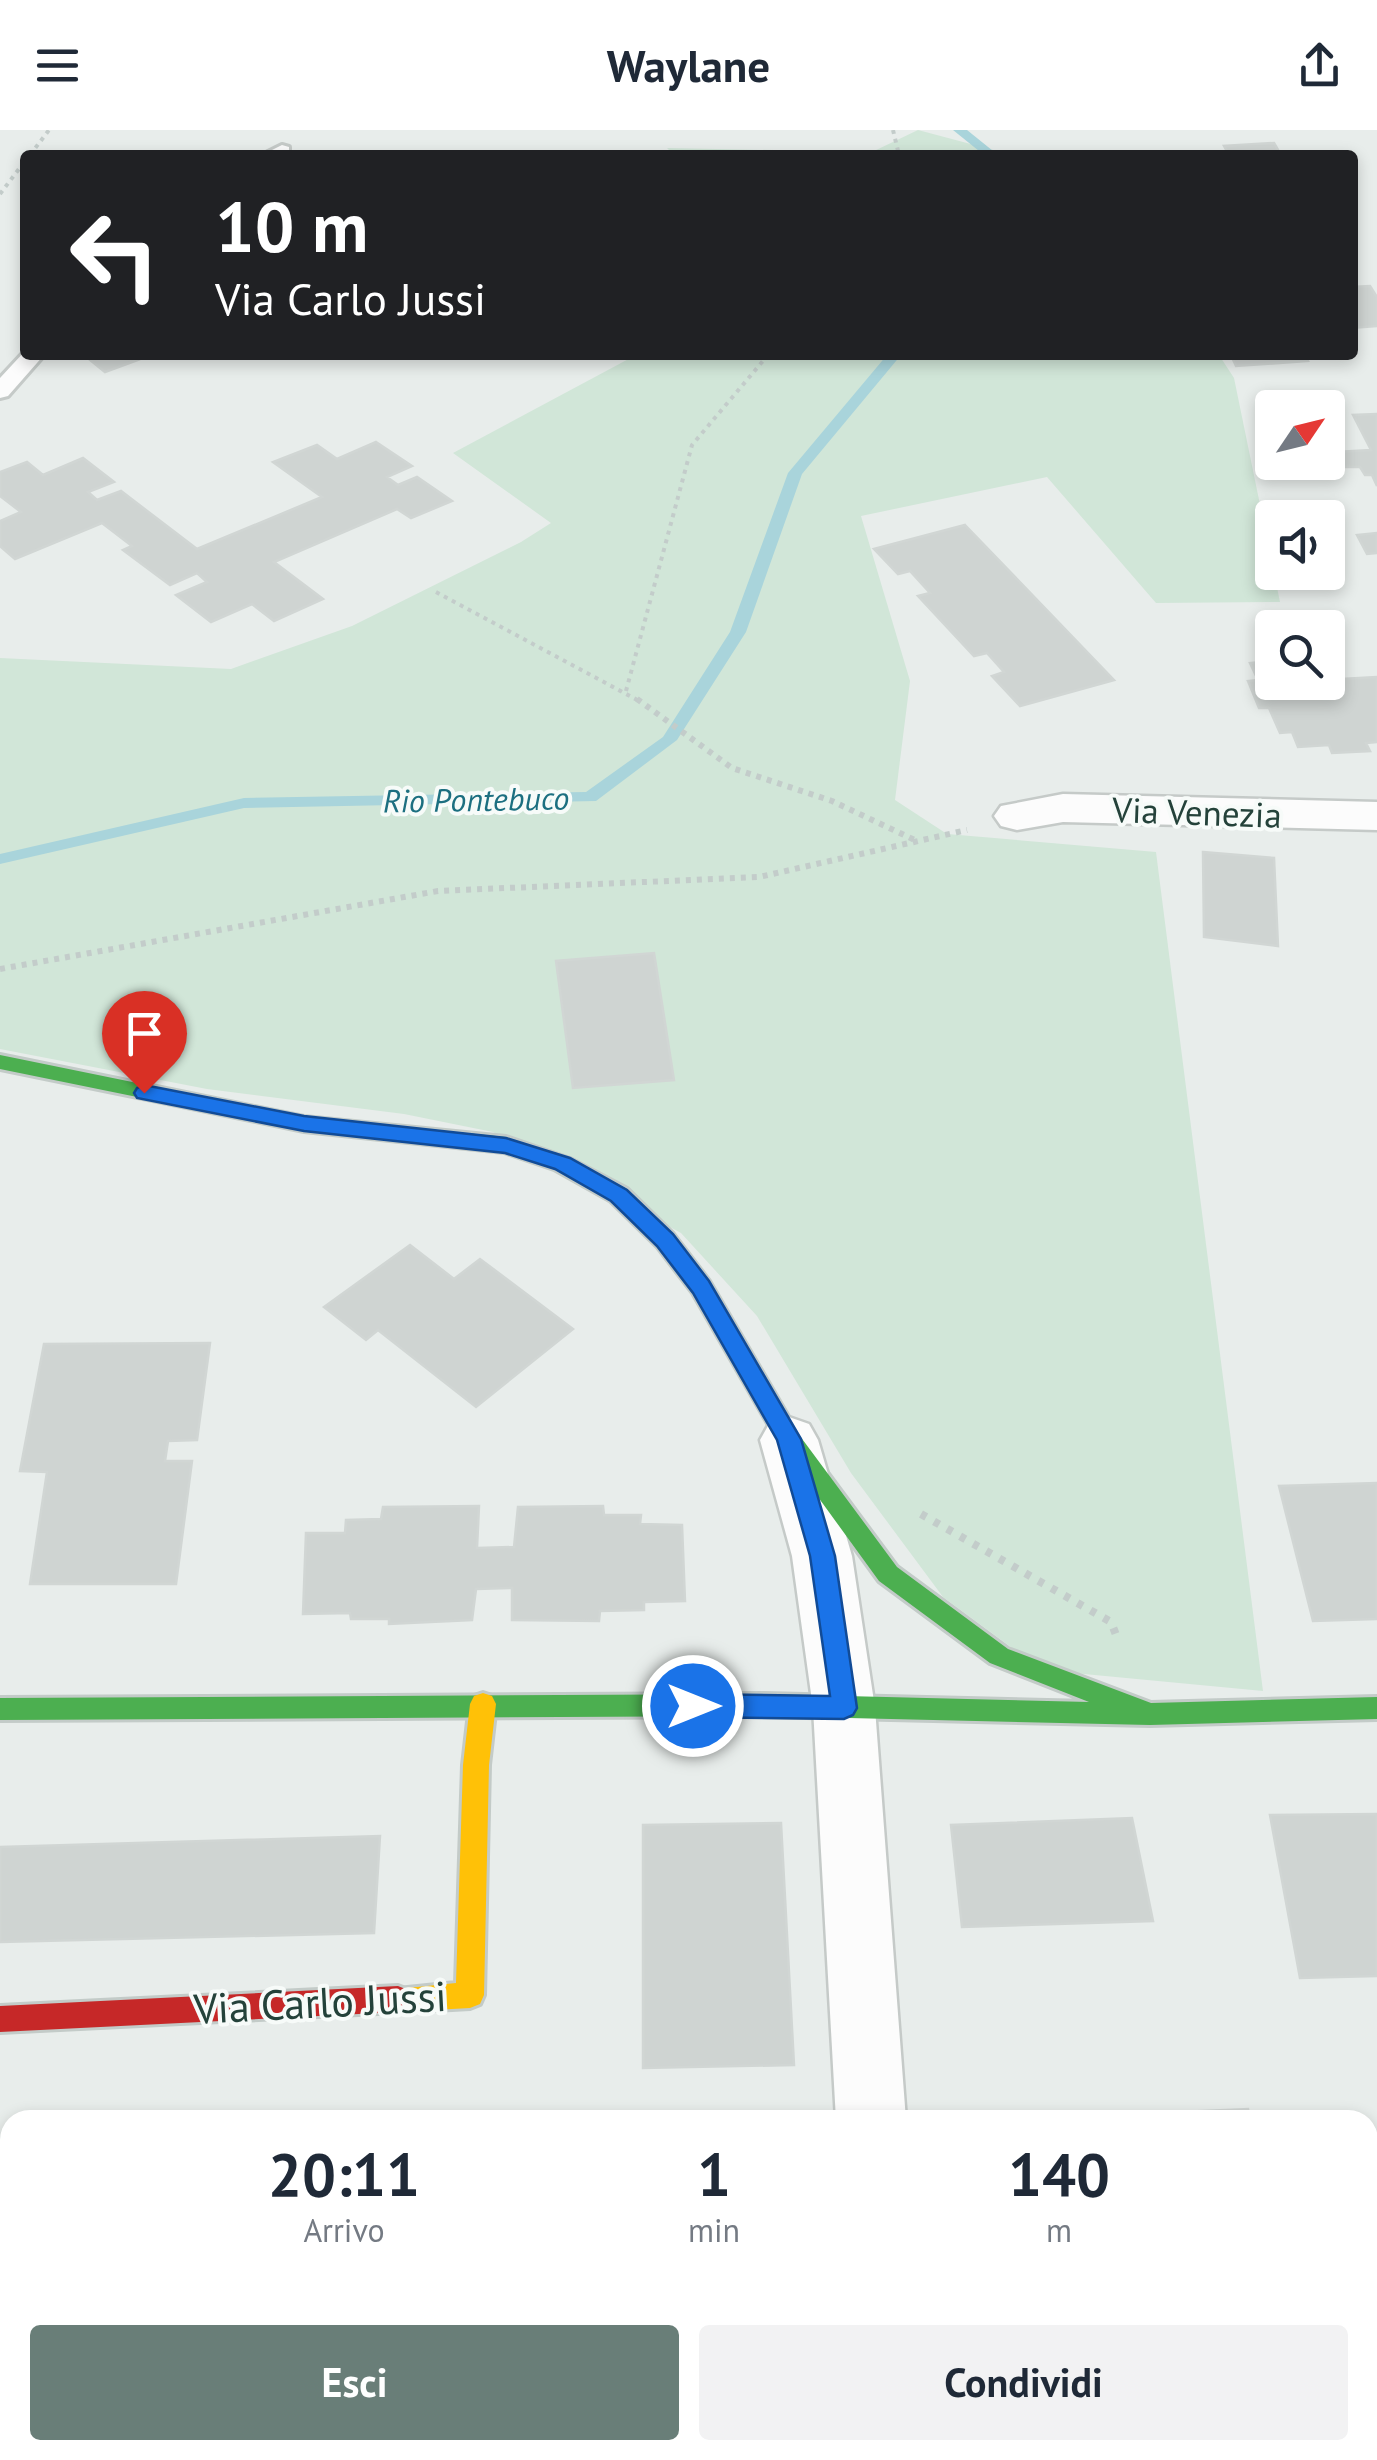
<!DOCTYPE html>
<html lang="it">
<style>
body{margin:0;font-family:"PT Sans",sans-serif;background:#f2f2f3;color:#1f2937;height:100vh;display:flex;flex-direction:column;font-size:38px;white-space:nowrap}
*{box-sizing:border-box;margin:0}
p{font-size:32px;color:#747a83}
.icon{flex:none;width:55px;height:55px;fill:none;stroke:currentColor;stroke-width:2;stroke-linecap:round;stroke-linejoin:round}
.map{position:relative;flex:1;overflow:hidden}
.sheet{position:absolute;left:0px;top:1980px;width:1378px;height:350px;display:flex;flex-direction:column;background:#fff;border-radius:30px 30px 0 0;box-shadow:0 5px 15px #0003}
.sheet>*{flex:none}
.hud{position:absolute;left:20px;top:20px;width:1338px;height:210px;border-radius:10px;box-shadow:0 5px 15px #0003;background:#202124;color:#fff;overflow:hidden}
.needle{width:65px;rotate:55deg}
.controls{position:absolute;left:1255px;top:260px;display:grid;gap:20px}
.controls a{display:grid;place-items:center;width:90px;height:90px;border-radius:10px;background:#fff;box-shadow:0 5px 15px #0003;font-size:50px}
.pin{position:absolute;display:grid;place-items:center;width:85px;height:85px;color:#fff;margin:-102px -42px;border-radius:50% 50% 50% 0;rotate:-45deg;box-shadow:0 0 10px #0007}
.pin .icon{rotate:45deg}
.me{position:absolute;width:110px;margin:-55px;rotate:90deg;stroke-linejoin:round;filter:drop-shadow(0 0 8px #0008)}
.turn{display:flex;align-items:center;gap:35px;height:210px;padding:0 30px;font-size:45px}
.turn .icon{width:130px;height:130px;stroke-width:2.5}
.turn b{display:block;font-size:70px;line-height:85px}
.eta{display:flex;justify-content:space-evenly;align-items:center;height:170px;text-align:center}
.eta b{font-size:60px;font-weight:700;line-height:70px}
.button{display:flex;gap:20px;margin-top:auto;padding:20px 30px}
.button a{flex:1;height:115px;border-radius:10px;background:#697e78;color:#fff;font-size:40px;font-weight:700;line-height:115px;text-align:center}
.button a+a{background:#f2f2f3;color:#1f2937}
header{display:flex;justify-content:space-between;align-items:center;height:130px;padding:0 30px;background:#fff;font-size:45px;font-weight:700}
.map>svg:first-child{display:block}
.green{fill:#d1e6d8}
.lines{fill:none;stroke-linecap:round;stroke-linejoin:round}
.stream{fill:#a9d4db;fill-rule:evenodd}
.building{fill:#cfd4d2;stroke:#d1d6d4;stroke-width:2.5}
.lane-casing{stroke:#c5cac8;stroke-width:6}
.street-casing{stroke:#c5cac8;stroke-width:5}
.fast-casing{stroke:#c3cbc8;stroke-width:6}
.slow-casing{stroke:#c3cbc8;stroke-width:6}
.jam-casing{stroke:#c3cbc8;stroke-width:6}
.path-far2{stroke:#c3ccca;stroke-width:4;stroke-dasharray:4 5;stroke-linecap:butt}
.path-far1{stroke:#c3ccca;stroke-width:6;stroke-dasharray:5 6;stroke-linecap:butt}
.path{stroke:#c3ccca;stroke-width:8;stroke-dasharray:6 9;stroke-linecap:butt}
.lane{fill:#fcfcfc;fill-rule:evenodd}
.street{fill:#fcfcfc;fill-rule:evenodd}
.fast{fill:#4caf50;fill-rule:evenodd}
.slow{fill:#ffc107;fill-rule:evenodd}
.jam{fill:#c62828;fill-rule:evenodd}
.route{fill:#1a73e8;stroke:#114b97;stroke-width:2.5}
.labels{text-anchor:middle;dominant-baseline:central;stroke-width:8;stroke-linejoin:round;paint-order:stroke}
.far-water-label{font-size:32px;font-style:italic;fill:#1c6f80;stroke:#f7fbf9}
.street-label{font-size:35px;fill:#24423a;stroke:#f7fbf9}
.near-street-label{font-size:42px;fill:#24423a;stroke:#f7fbf9}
</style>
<header><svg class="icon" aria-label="menu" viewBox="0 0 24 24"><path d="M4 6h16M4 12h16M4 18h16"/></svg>Waylane<svg class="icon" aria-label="share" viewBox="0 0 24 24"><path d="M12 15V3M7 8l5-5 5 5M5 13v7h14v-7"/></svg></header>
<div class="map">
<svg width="1377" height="2330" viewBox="0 0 1377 2330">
<rect width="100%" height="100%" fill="#e8edeb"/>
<!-- green -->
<g class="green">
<path d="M918 0 1012 25H674L667 18 872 22Z"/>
<path d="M636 225H1219L1234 248 1280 472 1156 473 1047 347 861 386 910 551 895 670 947 704 1156 722 1263 1561 1042 1540 943 1467 851 1343 757 1186 681 1103 493 1002 404 984 207 959 0 919V528L231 539 352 496 521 412 551 393 453 323Z"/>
</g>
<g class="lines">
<!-- stream -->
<g class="stream">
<path d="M953 0H967L998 25H984Z"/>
<path d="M887 225H901L802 344 746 502 677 610 596 671 244 678 0 734V724L244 668 586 662 663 607 730 502 788 343Z"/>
</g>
</g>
<!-- building -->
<g class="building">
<path d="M1274 13 1281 25H1229L1224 16Z"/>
<path d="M1370 156 1377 167V196L1352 198V157Z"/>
<path d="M84 225H131L138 230 105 242Z"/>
<path d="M1231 225H1305L1308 231 1236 236Z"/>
<path d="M1377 284V356L1372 345H1365L1360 337H1345L1337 322 1371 320 1353 285Z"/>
<path d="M376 312 412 336 387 347 398 355 417 347 452 371 411 388 397 379 274 432 323 469 274 491 252 474 211 492 176 465 207 452 197 443 170 455 123 420 132 416 102 393 15 429 0 416V391L21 382 0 366V342L27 332 43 345 83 328 114 352 88 362 97 370 121 361 197 419 322 367 273 332 317 315 337 329Z"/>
<path d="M965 395 1114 550 1020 576 992 546 1004 542 987 523 974 526 918 466 930 463 910 441 898 444 874 419Z"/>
<path d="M1377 403V423L1367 424 1357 405Z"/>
<path d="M1328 528H1332L1341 549 1377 547V612L1366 613 1370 621 1332 623 1329 615 1298 617 1292 602 1280 603 1269 578H1259L1248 551 1258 550 1250 533 1272 531V552H1328Z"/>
<path d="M1203 722 1274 728 1278 816 1204 807Z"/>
<path d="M654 823 674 950 573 958 556 831Z"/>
<path d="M410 1115 454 1149 480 1129 573 1199 476 1277 378 1200 366 1210 324 1177Z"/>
<path d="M210 1213 197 1310 168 1311 165 1331H192L176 1454H30L47 1342 20 1341 44 1214Z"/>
<path d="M1377 1353V1489L1313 1491 1279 1356Z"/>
<path d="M479 1376 477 1418 514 1417 518 1377 603 1376 604 1385H641L640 1394 682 1395 685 1471 644 1472V1480L600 1481 599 1491 512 1490V1458L476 1459 472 1490 389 1494V1489H351L350 1483 303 1484 306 1403H345L346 1390 381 1389 383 1377Z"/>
<path d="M1377 1684V1846L1300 1848 1270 1685Z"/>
<path d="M1132 1688 1153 1791 962 1797 951 1695Z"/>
<path d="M781 1693 794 1935 643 1938V1695Z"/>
<path d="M380 1706 374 1803 0 1812V1717Z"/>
<path d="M1248 1979 1250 1990H1090V1986Z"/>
</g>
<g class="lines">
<defs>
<g id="lane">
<path d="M282 15 289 17V25H262Z"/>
<path d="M25 221V225H44L8 266 0 268V248Z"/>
</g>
<g id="street">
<path d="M1063 664 1377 672V700L1063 692 1017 700 1001 696 994 686 1001 676Z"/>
<path d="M789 1287 809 1294 818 1310 852 1426 875 1578 906 1990H836L813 1578 792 1426 760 1310 769 1294Z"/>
<path d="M1368 2265H1377V2330H1341L1337 2320H1368Z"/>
<path d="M362 2320H932L933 2330H358Z"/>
</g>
<path id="fast" d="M0 925 304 987 506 1007 570 1029 627 1059 673 1104 709 1151 797 1302 897 1437 1008 1519 1151 1573 1377 1567V1589L1150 1595 764 1586 0 1590V1568L764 1564 1089 1572 990 1533 879 1451 781 1316 693 1163 657 1116 611 1071 554 1039 504 1022 304 1001 0 939Z"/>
<path id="slow" d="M483 1563 492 1566 496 1574 489 1635 484 1865 480 1874 470 1878 398 1882 388 1878 384 1869 388 1860 456 1853 463 1635 470 1574 474 1566Z"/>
<path id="jam" d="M398 1856 408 1860 412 1869 408 1878 398 1882 0 1902V1876Z"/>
</defs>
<!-- lane casing -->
<use href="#lane" class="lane-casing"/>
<!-- street casing -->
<use href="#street" class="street-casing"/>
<!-- fast casing -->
<use href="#fast" class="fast-casing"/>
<!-- slow casing -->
<use href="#slow" class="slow-casing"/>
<!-- jam casing -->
<use href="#jam" class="jam-casing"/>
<!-- path-far2 -->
<g class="path-far2">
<path d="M893 0 899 25"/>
<path d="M30 25 49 0"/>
<path d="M0 64 25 31"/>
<path d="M436 462 641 572"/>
<path d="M626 561 692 315 768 225"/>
</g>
<!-- path-far1 -->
<g class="path-far1">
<path d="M637 569 732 638 832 671 919 712"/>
<path d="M0 839 438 761 759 747 967 700"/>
</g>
<!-- path -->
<path class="path" d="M921 1384 1111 1492 1118 1510"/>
<!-- lane -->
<use href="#lane" class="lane"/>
<!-- street -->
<use href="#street" class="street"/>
<!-- fast -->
<use href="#fast" class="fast"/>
<!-- slow -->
<use href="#slow" class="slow"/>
<!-- jam -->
<use href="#jam" class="jam"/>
</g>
<!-- route -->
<path class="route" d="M144 955 304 986 506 1008 570 1028 627 1060 673 1104 709 1151 801 1309 835 1426 857 1578 853 1585 844 1589 693 1587 684 1583 680 1576 684 1568 693 1564 830 1566 810 1426 777 1310 693 1163 657 1116 611 1071 555 1039 505 1023 304 1001 137 968 134 963 137 958Z"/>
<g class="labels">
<!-- far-water labels -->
<g class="far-water-label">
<text transform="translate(476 669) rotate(-1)">Rio Pontebuco</text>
</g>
<!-- street labels -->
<g class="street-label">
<text transform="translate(1197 682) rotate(2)">Via Venezia</text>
</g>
<!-- near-street labels -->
<g class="near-street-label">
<text transform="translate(320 1872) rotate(-3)">Via Carlo Jussi</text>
</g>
</g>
</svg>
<div class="controls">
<a><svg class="needle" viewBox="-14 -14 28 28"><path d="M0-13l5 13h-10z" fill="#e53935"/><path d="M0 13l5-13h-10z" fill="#747a83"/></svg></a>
<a><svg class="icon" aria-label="sound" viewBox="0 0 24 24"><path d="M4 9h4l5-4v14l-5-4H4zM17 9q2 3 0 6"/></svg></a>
<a><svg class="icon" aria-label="search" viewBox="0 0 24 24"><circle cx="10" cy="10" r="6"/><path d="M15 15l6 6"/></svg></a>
</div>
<div class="pin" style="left:144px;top:963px;background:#d93025"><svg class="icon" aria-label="arrive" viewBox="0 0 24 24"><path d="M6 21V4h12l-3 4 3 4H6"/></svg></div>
<svg class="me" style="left:693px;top:1576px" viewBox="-20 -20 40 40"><circle r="17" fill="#1a73e8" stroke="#fff" stroke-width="3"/><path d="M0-11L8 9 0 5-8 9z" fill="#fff"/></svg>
<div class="hud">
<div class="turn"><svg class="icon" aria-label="left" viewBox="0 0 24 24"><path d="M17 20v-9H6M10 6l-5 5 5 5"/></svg><div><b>10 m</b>Via Carlo Jussi</div></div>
</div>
<section class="sheet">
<div class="eta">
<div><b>20:11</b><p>Arrivo</p></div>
<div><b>1</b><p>min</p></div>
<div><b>140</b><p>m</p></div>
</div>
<div class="button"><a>Esci</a><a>Condividi</a></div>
</section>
</div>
